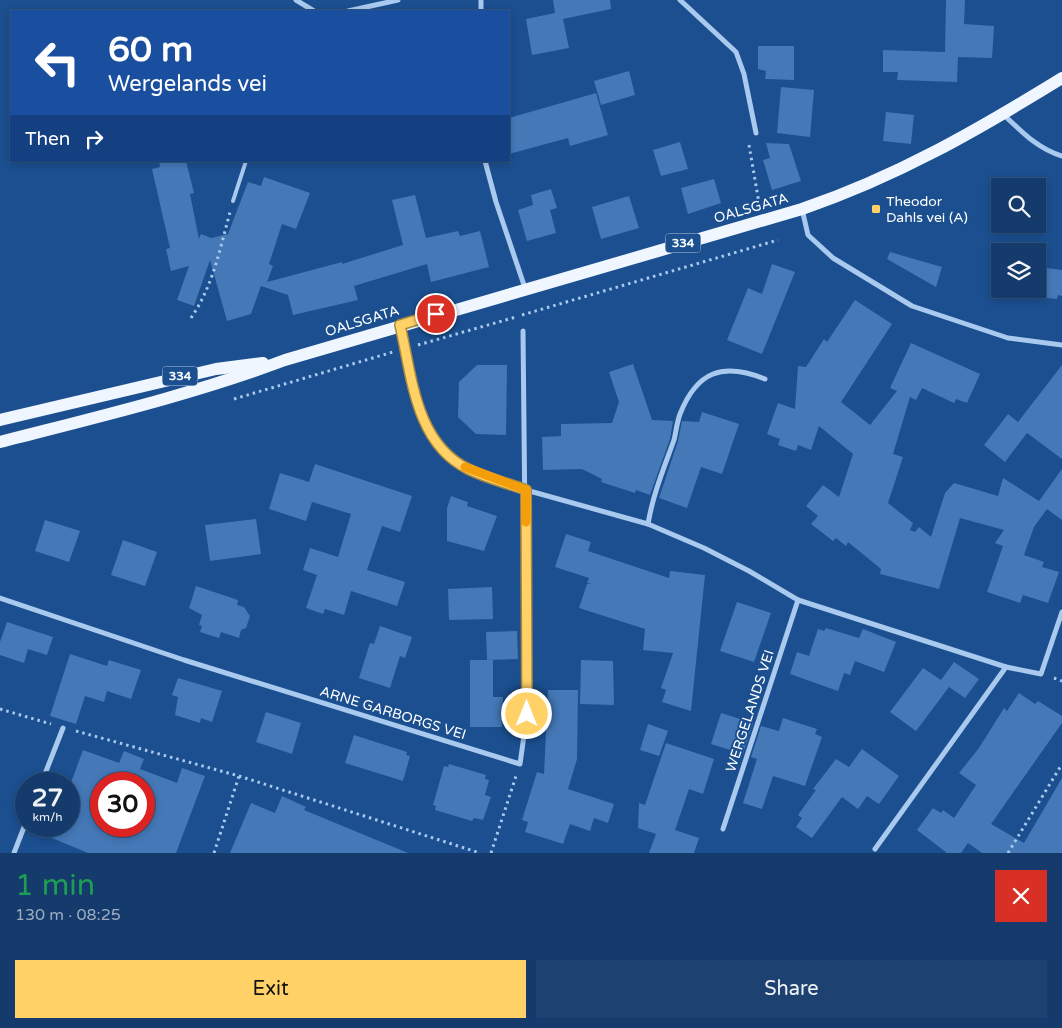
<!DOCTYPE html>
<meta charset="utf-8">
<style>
body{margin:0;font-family:"Varela Round",sans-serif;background:#1d4271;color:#f1f3f6;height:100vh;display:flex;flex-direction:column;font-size:19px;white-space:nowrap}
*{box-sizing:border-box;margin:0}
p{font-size:16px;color:#9dadc1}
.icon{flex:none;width:28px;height:28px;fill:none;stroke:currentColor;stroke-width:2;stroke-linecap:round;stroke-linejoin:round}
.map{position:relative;height:853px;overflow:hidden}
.details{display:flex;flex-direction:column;background:#143b6b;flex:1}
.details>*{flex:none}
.hud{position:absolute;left:10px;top:10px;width:500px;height:152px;border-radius:0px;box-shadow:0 2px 8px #0003,0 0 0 1px #33557e;background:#1a4fa0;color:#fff;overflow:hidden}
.tools{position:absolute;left:991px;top:178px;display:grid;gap:10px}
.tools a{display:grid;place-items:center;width:55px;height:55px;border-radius:0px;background:#143b6b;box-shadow:0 2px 8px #0003,0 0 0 1px #33557e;font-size:25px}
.speed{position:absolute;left:15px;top:772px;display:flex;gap:10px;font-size:25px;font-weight:700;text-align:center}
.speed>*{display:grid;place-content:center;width:65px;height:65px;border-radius:50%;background:#143b6b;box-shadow:0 2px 8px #0003,0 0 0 1px #33557e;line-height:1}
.speed small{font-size:12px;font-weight:400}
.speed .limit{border:8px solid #d22;background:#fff;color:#111}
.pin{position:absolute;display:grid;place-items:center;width:42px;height:42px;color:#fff;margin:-21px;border:2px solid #fff;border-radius:50%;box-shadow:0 1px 5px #0007}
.me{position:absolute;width:55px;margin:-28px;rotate:0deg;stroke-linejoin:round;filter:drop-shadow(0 0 4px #0008)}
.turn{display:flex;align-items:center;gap:18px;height:105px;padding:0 15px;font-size:22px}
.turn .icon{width:65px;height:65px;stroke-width:2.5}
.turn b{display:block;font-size:35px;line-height:42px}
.then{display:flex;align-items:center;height:48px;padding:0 15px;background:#0003;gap:10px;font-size:19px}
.round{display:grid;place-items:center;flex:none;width:52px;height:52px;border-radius:0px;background:#1d4271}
.summary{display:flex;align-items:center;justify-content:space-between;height:85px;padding:0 15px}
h1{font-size:30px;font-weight:600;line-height:38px;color:#1e9e55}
.cta{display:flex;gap:10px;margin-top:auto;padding:10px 15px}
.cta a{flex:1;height:58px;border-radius:0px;background:#ffd166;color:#111;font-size:20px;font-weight:600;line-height:58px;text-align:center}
.cta a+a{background:#1d4271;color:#f1f3f6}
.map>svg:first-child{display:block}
.building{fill:#4478b7;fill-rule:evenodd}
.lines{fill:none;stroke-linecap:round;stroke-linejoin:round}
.path{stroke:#a9c9ee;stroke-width:3;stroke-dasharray:2.5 4;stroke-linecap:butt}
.service{stroke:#a9c9ee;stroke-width:4}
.minor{stroke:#a9c9ee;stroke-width:5}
.primary{stroke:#f0f6ff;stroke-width:12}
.route-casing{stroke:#a68842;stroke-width:12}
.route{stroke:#ffd166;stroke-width:9}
.slow{stroke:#f59e0b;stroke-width:9}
.poi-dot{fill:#ffd166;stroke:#1b4f8f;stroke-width:2}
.labels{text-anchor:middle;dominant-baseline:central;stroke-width:4;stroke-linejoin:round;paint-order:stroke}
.shield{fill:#1b4f8f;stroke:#bbcadd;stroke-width:1}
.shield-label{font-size:12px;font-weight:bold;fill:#fff}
.poi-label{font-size:14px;fill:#fff;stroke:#1b4f8f;text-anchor:start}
.street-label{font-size:14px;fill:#fff;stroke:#1b4f8f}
</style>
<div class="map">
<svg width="1062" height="853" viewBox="0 0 1062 853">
<rect width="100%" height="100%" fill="#1b4f8f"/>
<!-- building -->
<g class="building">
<path d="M553 0H610L611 9 563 19 569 48 532 55 526 19 555 13Z"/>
<path d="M946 0H965L964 24 994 26 992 58 958 57 957 82 897 80 898 72H883V50L945 52Z"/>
<path d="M758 46H794V80L765 79 766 71 758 69Z"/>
<path d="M629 71 635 95 601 105 594 81Z"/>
<path d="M781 87 814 90 810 137 777 133Z"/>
<path d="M596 93 608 135 570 146 568 138 509 154V118Z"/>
<path d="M886 112 914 115 911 144 883 141Z"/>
<path d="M680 142 688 169 661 176 653 150Z"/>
<path d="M766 143 789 144 801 181 772 190 763 160 770 158Z"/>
<path d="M159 161H186L194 193 190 194 199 239 201 234 211 238 228 234 248 182 261 186 264 177 310 193 296 229 282 224 269 264 273 266 267 282 342 262V264L403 245 392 200 415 195 426 238 458 231 460 236 480 231 489 267 431 282 427 264 354 286 358 300 293 315 288 295 261 286 251 314 227 321 210 260 194 306 177 300 189 266 171 271 166 249 170 248 152 169 160 167Z"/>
<path d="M714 179 721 203 688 214 681 188Z"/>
<path d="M551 189 557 208 550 210 556 233 527 241 518 210 533 205 531 195Z"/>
<path d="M629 196 639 228 601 239 592 207Z"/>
<path d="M890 252 942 267 936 287 887 259Z"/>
<path d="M772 264 795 272 762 354 727 340 748 288 762 294Z"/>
<path d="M1038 267 1062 270V296L1058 295 1057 299 1038 297Z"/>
<path d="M855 300 892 324 841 402 870 425 897 391 890 388 911 343 980 374 967 403 956 399 954 403 922 388 916 400 910 397 893 454 903 457 888 503 913 523 910 530 915 532 919 527 931 537 945 493 954 483 998 496 1003 478 1039 501 1062 469V520L1047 509 1034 527 1024 555 1044 562 1042 567 1059 572 1048 603 1023 595 1020 603 987 592 1003 546 995 543 1004 530 960 518 939 589 880 574 881 569 848 542 846 546 836 538 833 541 811 524 818 516 806 506 823 485 839 497 853 454 819 426 811 450 798 445 796 451 778 445 780 439 767 434 778 403 795 409 798 366 806 367 824 339 827 342Z"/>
<path d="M633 364 652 420 673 421 670 439 650 495 636 490 635 493 601 482 602 479 582 469 543 470 542 437 561 436V424L612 423 619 402 609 372Z"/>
<path d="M477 365H507L506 435 476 434 458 417 459 382Z"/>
<path d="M1062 365V459L1027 433 1005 462 984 445 1008 414 1018 422Z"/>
<path d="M702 412 739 424 722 474 701 467 687 508 659 498 678 441 682 421 699 422Z"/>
<path d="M315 464 412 496 400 532 382 526 367 570 405 582 397 606 351 591 344 615 325 609 323 614 306 608 317 575 303 570 310 548 338 557 351 514 312 502 306 521 269 509 280 473 309 482Z"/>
<path d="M451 496 468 502 467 506 497 516 484 551 447 541V508Z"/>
<path d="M256 519 261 554 210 561 205 525Z"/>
<path d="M45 520 80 531 69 562 35 551Z"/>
<path d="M566 534 591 542 588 551 669 578 670 571 705 575 691 711 662 702 666 690 661 688 673 653 643 650 645 629 579 608 587 584H592L587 583 589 578 555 567Z"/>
<path d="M123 540 157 552 145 586 111 575Z"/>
<path d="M196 586 238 600 237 605 244 607 250 616 246 628 241 630 239 638 221 632 219 638 200 632 202 626 199 625 202 615 189 608Z"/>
<path d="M492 587 493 619 449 620 448 589Z"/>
<path d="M737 602 771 613 754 662 720 651Z"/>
<path d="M7 622 53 637 47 655 28 649 24 663 0 655V642Z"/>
<path d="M380 626 412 637 405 658 400 656 390 688 359 678 370 643 374 644Z"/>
<path d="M826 628 859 638 863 629 896 642 884 672 855 661 850 675 844 673 838 691 790 674 797 652 809 656 818 629 824 631Z"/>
<path d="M517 631 518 659 487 660 486 632Z"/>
<path d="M70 654 107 666 109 660 141 670 131 699 107 691 104 702 85 696 76 724 50 716Z"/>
<path d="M470 660H493V697H503L502 727H470Z"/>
<path d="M581 660 613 661 614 705 580 704Z"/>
<path d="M954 662 979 679 965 698 949 687 916 731 890 712 923 668 941 680Z"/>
<path d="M178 678 222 691 212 722 201 718 200 723 175 715 178 697 172 695Z"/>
<path d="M548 690H578L577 759 568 789 614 804 608 823 594 818 590 831 570 824 563 844 525 832 528 822 522 820 537 772 544 774Z"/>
<path d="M1019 693 1035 704 1038 701 1062 716V723L991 824 1024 843 1062 778V853H982L968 843 961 853H947L917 830 933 808 941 813 943 810 954 818 976 785 959 773 979 748 1004 708 1007 711Z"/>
<path d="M266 712 301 723 292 754 256 742Z"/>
<path d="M721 713 753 723 743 754 711 744Z"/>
<path d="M783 718 817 729 815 734 822 737 805 786 773 776 762 809 743 803 757 759 751 757 761 726 779 731Z"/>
<path d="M648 724 668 731 659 756 640 750Z"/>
<path d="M354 735 407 752 406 755 410 756 403 781 345 763Z"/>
<path d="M666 743 714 759 703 794 689 789 675 830 699 838 694 853H649L656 834 638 828 639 803 645 805Z"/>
<path d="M862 749 899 776 879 804 867 796 858 809 842 797 812 838 796 827 802 818 798 815 816 790 813 789 836 759 849 767Z"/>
<path d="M83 750 119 763 124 751 144 759 140 769 177 783 182 768 205 776 176 853H88L28 828 69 826V788ZM101 784H144V826H101Z"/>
<path d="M449 764 486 775 485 779 489 780 485 795 491 797 483 820 474 818 472 821 435 810 436 806 433 805 444 766 448 767Z"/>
<path d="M282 796 306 807 304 810 408 853H230L251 803 275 813Z"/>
</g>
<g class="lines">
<!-- path -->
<g class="path">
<path d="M749 145 759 203"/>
<path d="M522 315 778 240"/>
<path d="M191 318C213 286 220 249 230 212"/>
<path d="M418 345 516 317"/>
<path d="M234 399 393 352"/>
<path d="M1054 678 1062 681"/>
<path d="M0 709 51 724"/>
<path d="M76 731 239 776 480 853"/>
<path d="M214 853 239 776"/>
<path d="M491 853 516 776"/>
<path d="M1008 853 1062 764"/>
</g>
<!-- service -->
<path class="service" d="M233 201 246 161"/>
<!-- minor -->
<g class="minor">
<path d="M296 0 314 11"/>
<path d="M481 0V11"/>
<path d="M680 0 736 52 744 74 756 133"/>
<path d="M348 11 398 0"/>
<path d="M1004 115C1022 132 1038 149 1062 156"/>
<path d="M485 161 496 202 525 288"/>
<path d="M802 209 808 235 833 258 912 306 1008 338 1062 345"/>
<path d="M401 328 420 416 438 446 467 469 526 490 648 524 704 548 749 571 798 600 1006 667 1041 674 1062 612"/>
<path d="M648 524C653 494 664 468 674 440 676 432 677 422 680 414 697 371 723 362 765 379"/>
<path d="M0 598 184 660 520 764 527 714 523 331"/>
<path d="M41 784 63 728"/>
<path d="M723 829 798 600"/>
<path d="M875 849 1006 667"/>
<path d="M14 853 26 822"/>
</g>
<!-- primary -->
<g class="primary">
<path d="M0 420 216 369 263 363"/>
<path d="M0 442C97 417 191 395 285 360L802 209C898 176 976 131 1062 78"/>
</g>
</g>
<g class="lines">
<defs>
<path id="route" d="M436 314 400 325C412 376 415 443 468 469 486 478 507 483 526 490L527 714"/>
</defs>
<!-- route casing -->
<use href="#route" class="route-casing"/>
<!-- route -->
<use href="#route" class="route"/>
<!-- slow -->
<path class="slow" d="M465 467 526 490V522"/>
</g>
<!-- markers -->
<rect class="poi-dot" x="871" y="204" width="10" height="10" rx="2.5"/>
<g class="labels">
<!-- shield labels -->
<g class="shield">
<rect x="665.5" y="233.5" width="35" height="19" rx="4"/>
<rect x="162.5" y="366.5" width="35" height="19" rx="4"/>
</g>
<g class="shield-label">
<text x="683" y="243">334</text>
<text x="180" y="376">334</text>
</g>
<!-- poi labels -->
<g class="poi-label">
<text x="886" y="201">Theodor<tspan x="886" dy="16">Dahls vei (A)</tspan></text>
</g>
<!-- street labels -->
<g class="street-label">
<text transform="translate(751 208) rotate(-16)">OALSGATA</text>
<text transform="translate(362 321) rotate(-17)">OALSGATA</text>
<text transform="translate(750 711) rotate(-72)">WERGELANDS VEI</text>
<text transform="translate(393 713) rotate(17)">ARNE GARBORGS VEI</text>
</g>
</g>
</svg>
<div class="tools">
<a><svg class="icon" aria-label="search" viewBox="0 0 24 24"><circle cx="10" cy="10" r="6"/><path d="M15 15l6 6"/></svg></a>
<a><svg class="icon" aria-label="layers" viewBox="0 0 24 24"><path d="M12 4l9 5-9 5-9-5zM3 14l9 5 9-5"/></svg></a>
</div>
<div class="speed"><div>27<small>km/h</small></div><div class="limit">30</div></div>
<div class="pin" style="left:436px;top:314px;background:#d93025"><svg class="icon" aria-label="arrive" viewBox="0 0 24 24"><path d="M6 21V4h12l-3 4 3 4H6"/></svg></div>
<svg class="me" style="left:527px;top:714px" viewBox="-20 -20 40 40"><circle r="17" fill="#ffd166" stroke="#fff" stroke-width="3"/><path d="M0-11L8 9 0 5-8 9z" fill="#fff"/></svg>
<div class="hud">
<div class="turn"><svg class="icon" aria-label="left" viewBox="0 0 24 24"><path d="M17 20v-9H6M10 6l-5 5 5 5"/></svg><div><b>60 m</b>Wergelands vei</div></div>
<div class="then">Then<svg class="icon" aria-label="right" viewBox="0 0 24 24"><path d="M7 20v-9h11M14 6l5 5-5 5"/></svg></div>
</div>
</div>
<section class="details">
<div class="summary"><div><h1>1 min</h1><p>130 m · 08:25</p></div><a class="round" style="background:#d93025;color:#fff"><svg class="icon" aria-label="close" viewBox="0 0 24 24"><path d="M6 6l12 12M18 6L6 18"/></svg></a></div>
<div class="cta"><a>Exit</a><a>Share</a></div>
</section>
